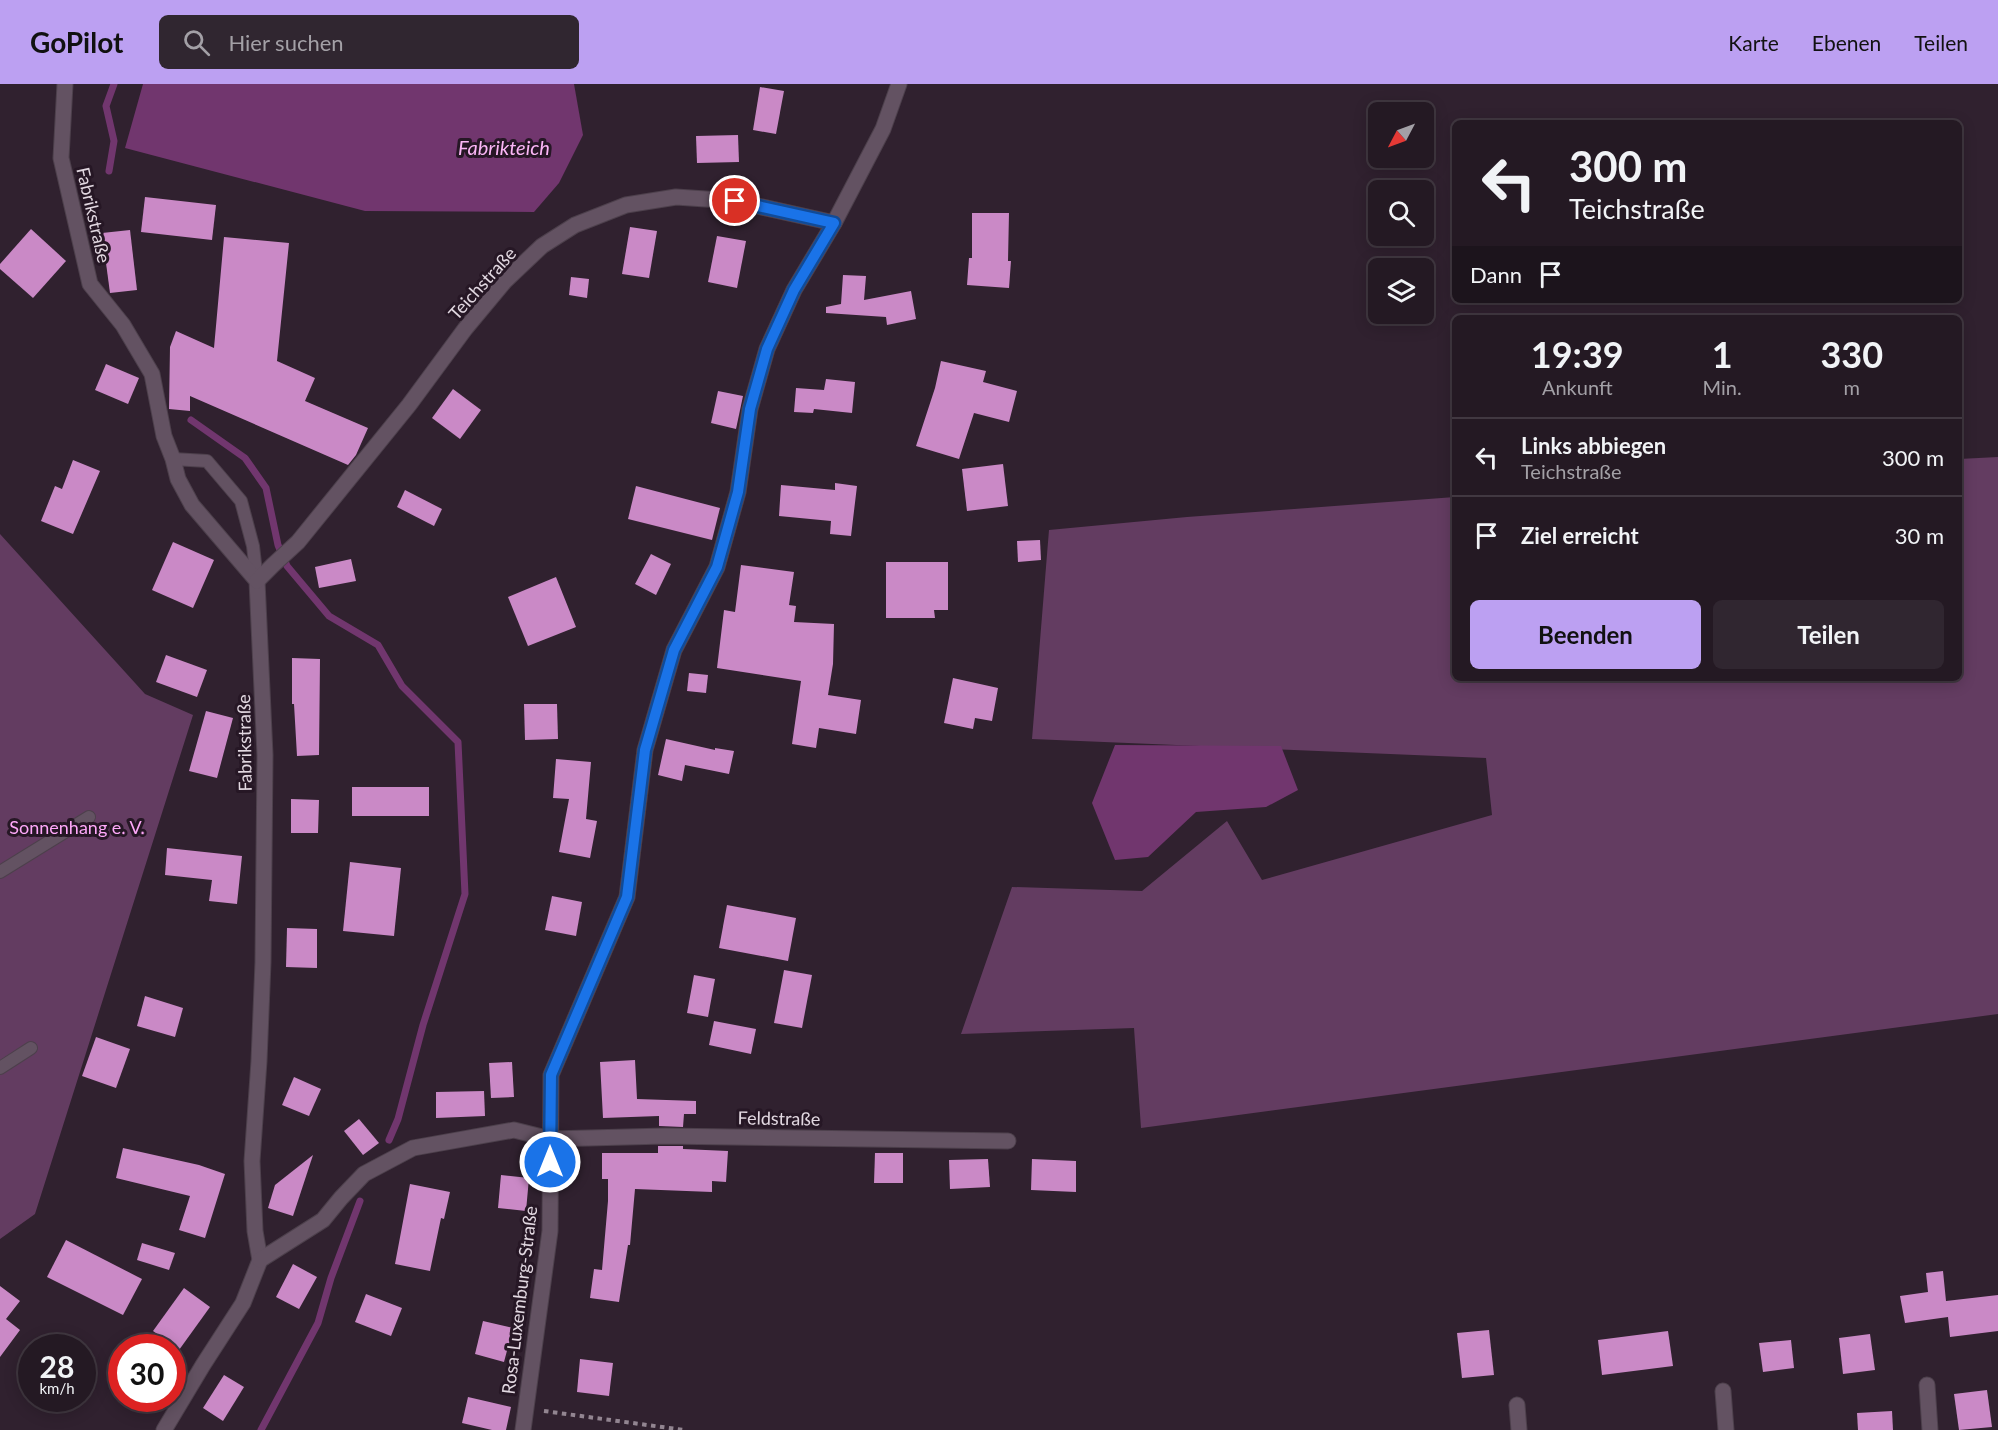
<!DOCTYPE html>
<html lang="de">
<meta charset="utf-8">
<style>
body{margin:0;font-family:Lato,sans-serif;background:#302630;color:#f1f3f6;height:100vh;display:flex;flex-direction:column;font-size:22px;white-space:nowrap}
*{box-sizing:border-box;margin:0}
p{font-size:20px;color:#a3a0a6}
.icon{flex:none;width:33px;height:33px;fill:none;stroke:currentColor;stroke-width:2;stroke-linecap:round;stroke-linejoin:round}
.map{position:relative;flex:1;overflow:hidden}
.side{position:absolute;left:1452px;top:231px;width:510px;height:366px;display:flex;flex-direction:column;background:#241923;border-radius:9px;box-shadow:0 3px 15px #0003,0 0 0 2px #413841}
.side>*{flex:none}
.top-card{position:absolute;left:1452px;top:36px;width:510px;height:183px;border-radius:9px;box-shadow:0 3px 15px #0003,0 0 0 2px #413841;background:#241923;color:#f1f3f6;overflow:hidden}
.needle{width:39px;rotate:229deg}
.controls{position:absolute;left:1368px;top:18px;display:grid;gap:12px}
.controls a{display:grid;place-items:center;width:66px;height:66px;border-radius:9px;background:#241923;box-shadow:0 3px 15px #0003,0 0 0 2px #413841;font-size:30px}
.speed{position:absolute;left:18px;top:1250px;display:flex;gap:12px;font-size:30px;font-weight:700;text-align:center}
.speed>*{display:grid;place-content:center;width:78px;height:78px;border-radius:50%;background:#241923;box-shadow:0 3px 15px #0003,0 0 0 2px #413841;line-height:1}
.speed small{font-size:15px;font-weight:400}
.speed .limit{border:9px solid #d22;background:#fff;color:#111}
.pin{position:absolute;display:grid;place-items:center;width:51px;height:51px;color:#fff;margin:-26px;border:3px solid #fff;border-radius:50%;box-shadow:0 2px 6px #0007}
.me{position:absolute;width:66px;margin:-33px;rotate:0deg;stroke-linejoin:round;filter:drop-shadow(0 0 4px #0008)}
.turn{display:flex;align-items:center;gap:21px;height:126px;padding:0 18px;font-size:27px}
.turn .icon{width:78px;height:78px;stroke-width:2.5}
.turn b{display:block;font-size:42px;line-height:51px}
.then{display:flex;align-items:center;height:57px;padding:0 18px;background:#0003;gap:12px;font-size:22px}
.eta{display:flex;justify-content:space-evenly;align-items:center;height:102px;text-align:center}
.eta b{font-size:36px;font-weight:700;line-height:42px}
.button{display:flex;gap:12px;margin-top:auto;padding:12px 18px}
.button a{flex:1;height:69px;border-radius:9px;background:#bca0f2;color:#111;font-size:24px;font-weight:700;line-height:69px;text-align:center}
.button a+a{background:#302630;color:#f1f3f6}
ul{padding:0;list-style:none}
li{display:flex;align-items:center;gap:18px;height:78px;padding:0 18px;border-top:2px solid #413841}
li div{flex:1}
li b{display:block;font-size:22px}
li em{font-style:normal}
header{display:flex;align-items:center;gap:36px;box-sizing:border-box;height:84px;padding:0 30px;background:#bca0f2;color:#111}
header strong{font-size:28px}
nav{display:flex;gap:33px;margin-inline-start:auto;font-size:21px}
.search{width:420px;height:54px;background:#302630;display:flex;align-items:center;gap:15px;box-sizing:border-box;padding:0 21px;border-radius:9px;color:#a3a0a6;font-size:22px}
.map>svg:first-child{display:block}
.green{fill:#633c61}
.water{fill:#71366e}
.lines{fill:none;stroke-linecap:round;stroke-linejoin:round}
.stream{stroke:#71366e;stroke-width:7}
.building{fill:#ca89c6}
.lane-casing{stroke:#4d404c;stroke-width:14}
.street-casing{stroke:#4d404c;stroke-width:17}
.path{stroke:#928591;stroke-width:4;stroke-dasharray:4.5 4.5;stroke-linecap:butt}
.lane{stroke:#635262;stroke-width:12}
.street{stroke:#635262;stroke-width:15}
.route-casing{stroke:#114b97;stroke-width:15}
.route{stroke:#1a73e8;stroke-width:10}
.labels{text-anchor:middle;dominant-baseline:central;stroke-width:6;stroke-linejoin:round;paint-order:stroke}
.street-label{font-size:18px;fill:#e2d8e1;stroke:#261725}
.park-label{font-size:18px;fill:#fea8f9;stroke:#261725}
.water-label{font-size:20px;font-style:italic;fill:#fbb6f6;stroke:#261725}
</style>
<header>
<strong>GoPilot</strong>
<div class="search"><svg class="icon" aria-label="search" viewBox="0 0 24 24"><circle cx="10" cy="10" r="6"/><path d="M15 15l6 6"/></svg>Hier suchen</div>
<nav><a>Karte</a><a>Ebenen</a><a>Teilen</a></nav>
</header>
<div class="map">
<svg width="1998" height="1346" viewBox="0 0 1998 1346">
<rect width="100%" height="100%" fill="#30212f"/>
<!-- green -->
<g class="green">
<path d="M1998 373V930L1141 1044 1134 944 961 950 1012 803 1142 807 1227 737 1262 796 1492 731 1486 674 1032 655 1049 446 1187 433 1455 413V594H1959V375Z"/>
<path d="M0 450 145 610 193 631 35 1130 0 1155Z"/>
</g>
<!-- water -->
<g class="water">
<path d="M143 0H574L583 51 559 99 534 128 365 127 125 64Z"/>
<path d="M1115 661 1281 662 1298 706 1266 723 1196 728 1148 773 1115 776 1092 719Z"/>
</g>
<g class="lines">
<!-- stream -->
<g class="stream">
<path d="M109 87 114 57 106 22 114 0"/>
<path d="M191 336 245 374 266 404 278 461 287 482 329 532 378 561 402 602 458 658 465 810 423 941 398 1035 389 1056"/>
<path d="M261 1346 318 1239 331 1194 360 1117"/>
</g>
</g>
<!-- building -->
<g class="building">
<path d="M760 3 784 7 776 50 753 46Z"/>
<path d="M738 51 739 78 697 79 696 52Z"/>
<path d="M145 113 216 121 212 156 141 148Z"/>
<path d="M972 129H1009L1008 177H1011L1009 204 967 201 969 174H972Z"/>
<path d="M630 143 657 147 649 194 622 190Z"/>
<path d="M31 145 66 177 33 214 0 185V180Z"/>
<path d="M130 146 137 206 110 209 102 149Z"/>
<path d="M717 152 746 157 737 204 708 198Z"/>
<path d="M224 153 289 159 277 277 315 294 305 317 368 344 356 371 348 381 190 312V327L169 325 170 263 176 247 214 264Z"/>
<path d="M843 191 866 192 864 216 911 207 916 235 887 241 886 233 826 229V223L841 220Z"/>
<path d="M571 193 589 195 587 214 569 211Z"/>
<path d="M941 277 986 287 983 298 1017 307 1009 338 974 329 959 375 916 362 935 304Z"/>
<path d="M106 280 139 294 128 320 95 306Z"/>
<path d="M826 295 855 298 852 329 814 325 813 329 794 328 796 304 824 306Z"/>
<path d="M453 305 481 326 460 355 432 334Z"/>
<path d="M718 307 743 312 736 345 711 339Z"/>
<path d="M73 376 100 387 73 450 41 437 55 402 62 405Z"/>
<path d="M1003 380 1008 422 967 427 962 385Z"/>
<path d="M835 399 857 402 851 452 830 450 831 437 779 432 781 401 835 406Z"/>
<path d="M636 402 720 424 712 456 628 435Z"/>
<path d="M405 406 442 425 434 442 397 423Z"/>
<path d="M1040 456 1041 476 1018 478 1017 457Z"/>
<path d="M173 458 214 476 193 524 152 506Z"/>
<path d="M651 470 671 480 656 511 635 500Z"/>
<path d="M351 475 356 497 319 504 315 483Z"/>
<path d="M886 478H948V526H934L935 534H886Z"/>
<path d="M741 481 794 488 789 521 796 522 794 538 834 540 833 580 828 611 861 616 856 650 819 644 816 664 792 660 801 597 717 584 724 526 735 528Z"/>
<path d="M556 493 576 543 528 562 508 513Z"/>
<path d="M166 571 207 586 197 613 156 598Z"/>
<path d="M292 574 320 575 319 671 297 672 294 620H292Z"/>
<path d="M689 589 708 591 706 609 687 607Z"/>
<path d="M953 594 998 604 992 637 975 634 973 645 944 639Z"/>
<path d="M524 620H557L558 655 525 656Z"/>
<path d="M206 627 233 634 217 694 189 687Z"/>
<path d="M666 655 715 666V664L734 667 729 690 685 681 682 697 658 691Z"/>
<path d="M556 675 591 678 586 735 597 737 590 774 559 768 569 715 553 714Z"/>
<rect x="352" y="703" width="77" height="29"/>
<path d="M291 715 319 716 318 749H291Z"/>
<path d="M167 764 242 772 237 820 209 817 212 796 165 791Z"/>
<path d="M350 778 401 784 394 852 343 847Z"/>
<path d="M552 812 582 818 576 852 545 846Z"/>
<path d="M727 821 796 834 788 877 719 864Z"/>
<path d="M287 844 317 845V884L286 883Z"/>
<path d="M784 886 812 891 802 944 774 939Z"/>
<path d="M694 891 715 895 708 933 687 929Z"/>
<path d="M145 912 183 924 175 953 137 942Z"/>
<path d="M714 937 756 945 751 970 709 961Z"/>
<path d="M96 953 130 965 116 1004 82 992Z"/>
<path d="M635 976 637 1015 696 1017V1030H684L683 1043 659 1042V1032L603 1034 600 978Z"/>
<path d="M512 978 514 1013 491 1014 489 979Z"/>
<path d="M294 993 321 1005 309 1032 282 1021Z"/>
<path d="M484 1007 485 1032 436 1034V1008Z"/>
<path d="M359 1035 379 1059 363 1071 344 1047Z"/>
<path d="M658 1062H683V1065L728 1067 726 1098 712 1097V1108L635 1105 630 1161H628L619 1218 590 1214 594 1185 602 1186 608 1117V1095H602V1069H658Z"/>
<path d="M123 1064 199 1081 225 1090 205 1154 179 1146 190 1112 116 1094Z"/>
<path d="M875 1069H903V1099H874Z"/>
<path d="M313 1071 293 1132 268 1124 275 1101Z"/>
<path d="M988 1075 990 1103 950 1105 949 1076Z"/>
<path d="M1032 1075 1076 1077V1108L1031 1106Z"/>
<path d="M501 1091 529 1094 526 1127 498 1124Z"/>
<path d="M410 1100 450 1108 444 1135 441 1134 430 1187 395 1180Z"/>
<path d="M66 1156 142 1195 123 1231 47 1193Z"/>
<path d="M142 1159 175 1169 169 1186 137 1176Z"/>
<path d="M293 1180 317 1193 299 1225 276 1213Z"/>
<path d="M1943 1187 1946 1217 1998 1211V1247L1950 1253 1948 1233 1905 1239 1900 1212 1928 1208 1926 1189Z"/>
<path d="M0 1202 20 1217 6 1235 20 1246 0 1273Z"/>
<path d="M184 1204 210 1223 179 1266 153 1247Z"/>
<path d="M366 1210 402 1224 391 1252 355 1238Z"/>
<path d="M483 1237 513 1244 504 1278 475 1270Z"/>
<path d="M1489 1246 1494 1291 1462 1294 1457 1249Z"/>
<path d="M1668 1247 1673 1282 1602 1291 1598 1256Z"/>
<path d="M1870 1250 1875 1286 1843 1290 1839 1254Z"/>
<path d="M1791 1256 1794 1284 1763 1288 1759 1259Z"/>
<path d="M580 1275 613 1279 609 1312 577 1308Z"/>
<path d="M224 1291 244 1303 223 1337 203 1324Z"/>
<path d="M1987 1306 1992 1343 1959 1346 1954 1310Z"/>
<path d="M468 1313 511 1323 506 1346H492L462 1339Z"/>
<path d="M1892 1327 1893 1346H1858L1857 1329Z"/>
</g>
<g class="lines">
<defs>
<g id="lane">
<path d="M173 375 207 377 241 417 253 462 257 497"/>
<path d="M0 788 89 733"/>
<path d="M0 984 31 964"/>
</g>
<g id="street">
<path d="M65 0 61 74 90 200 123 241 152 290 164 352 173 375 178 395 192 421 257 497 265 671 263 878 259 977 252 1077 255 1147 260 1176 243 1219 203 1281 164 1346"/>
<path d="M257 497 273 481 298 458 409 321 465 245 505 197 542 162 575 141 626 121 676 113 735 117 834 139"/>
<path d="M260 1176 323 1136 341 1114 364 1090 413 1064 514 1046 550 1055 665 1052 1008 1057"/>
<path d="M1927 1301 1930 1346"/>
<path d="M1723 1307 1726 1346"/>
<path d="M1517 1321 1519 1346"/>
<path d="M523 1346 550 1147 551 991 627 813 645 666 674 566 717 483 738 408 750 325 767 265 794 206 834 139 883 45 899 0"/>
</g>
</defs>
<!-- lane casing -->
<use href="#lane" class="lane-casing"/>
<!-- street casing -->
<use href="#street" class="street-casing"/>
<!-- path -->
<path class="path" d="M544 1327 684 1346"/>
<!-- lane -->
<use href="#lane" class="lane"/>
<!-- street -->
<use href="#street" class="street"/>
</g>
<g class="lines">
<defs>
<path id="route" d="M550 1078 551 991 627 813 645 666 674 566 717 483 738 408 750 325 767 265 794 206 834 139 735 117"/>
</defs>
<!-- route casing -->
<use href="#route" class="route-casing"/>
<!-- route -->
<use href="#route" class="route"/>
</g>
<g class="labels">
<!-- street labels -->
<g class="street-label">
<text transform="translate(94 131) rotate(77)">Fabrikstraße</text>
<text transform="translate(482 199) rotate(-48)">Teichstraße</text>
<text transform="translate(244 659) rotate(-91)">Fabrikstraße</text>
<text transform="translate(779 1034) rotate(1)">Feldstraße</text>
<text transform="translate(519 1216) rotate(-83)">Rosa-Luxemburg-Straße</text>
</g>
<!-- park labels -->
<g class="park-label">
<text x="77" y="743">Sonnenhang e. V.</text>
</g>
<!-- water labels -->
<g class="water-label">
<text x="504" y="63">Fabrikteich</text>
</g>
</g>
</svg>
<div class="controls">
<a><svg class="needle" viewBox="-14 -14 28 28"><path d="M0-13l5 13h-10z" fill="#e53935"/><path d="M0 13l5-13h-10z" fill="#a3a0a6"/></svg></a>
<a><svg class="icon" aria-label="search" viewBox="0 0 24 24"><circle cx="10" cy="10" r="6"/><path d="M15 15l6 6"/></svg></a>
<a><svg class="icon" aria-label="layers" viewBox="0 0 24 24"><path d="M12 4l9 5-9 5-9-5zM3 14l9 5 9-5"/></svg></a>
</div>
<div class="speed"><div>28<small>km/h</small></div><div class="limit">30</div></div>
<div class="pin" style="left:735px;top:117px;background:#d93025"><svg class="icon" aria-label="arrive" viewBox="0 0 24 24"><path d="M6 21V4h12l-3 4 3 4H6"/></svg></div>
<svg class="me" style="left:550px;top:1078px" viewBox="-20 -20 40 40"><circle r="17" fill="#1a73e8" stroke="#fff" stroke-width="3"/><path d="M0-11L8 9 0 5-8 9z" fill="#fff"/></svg>
<div class="top-card">
<div class="turn"><svg class="icon" aria-label="left" viewBox="0 0 24 24"><path d="M17 20v-9H6M10 6l-5 5 5 5"/></svg><div><b>300 m</b>Teichstraße</div></div>
<div class="then">Dann<svg class="icon" aria-label="arrive" viewBox="0 0 24 24"><path d="M6 21V4h12l-3 4 3 4H6"/></svg></div>
</div>
<section class="side">
<div class="eta">
<div><b>19:39</b><p>Ankunft</p></div>
<div><b>1</b><p>Min.</p></div>
<div><b>330</b><p>m</p></div>
</div>
<ul>
<li><svg class="icon" aria-label="left" viewBox="0 0 24 24"><path d="M17 20v-9H6M10 6l-5 5 5 5"/></svg><div><b>Links abbiegen</b><p>Teichstraße</p></div><em>300 m</em></li>
<li><svg class="icon" aria-label="arrive" viewBox="0 0 24 24"><path d="M6 21V4h12l-3 4 3 4H6"/></svg><div><b>Ziel erreicht</b></div><em>30 m</em></li>
</ul>
<div class="button"><a>Beenden</a><a>Teilen</a></div>
</section>
</div>
